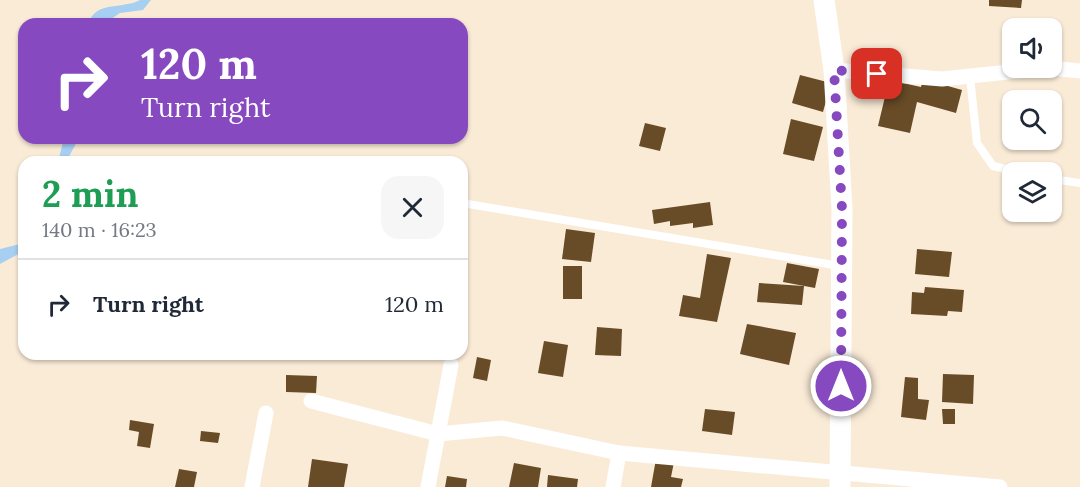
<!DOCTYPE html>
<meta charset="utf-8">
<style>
body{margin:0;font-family:Lora,serif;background:#f6f6f7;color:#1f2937;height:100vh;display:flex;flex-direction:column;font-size:22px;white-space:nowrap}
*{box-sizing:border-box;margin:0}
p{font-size:20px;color:#747a83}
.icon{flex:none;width:33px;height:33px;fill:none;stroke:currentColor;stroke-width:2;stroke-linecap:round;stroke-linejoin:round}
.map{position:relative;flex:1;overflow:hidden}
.panel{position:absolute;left:18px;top:156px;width:450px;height:204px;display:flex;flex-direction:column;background:#fff;border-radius:18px;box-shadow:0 2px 4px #0004}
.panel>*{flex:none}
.guide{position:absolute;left:18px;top:18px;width:450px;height:126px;border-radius:18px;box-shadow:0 2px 4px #0004;background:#8649bf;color:#fff;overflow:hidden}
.controls{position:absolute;left:1002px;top:18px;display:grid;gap:12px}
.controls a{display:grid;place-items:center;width:60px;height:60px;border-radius:12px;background:#fff;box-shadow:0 2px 4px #0004;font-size:30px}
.pin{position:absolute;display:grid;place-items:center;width:51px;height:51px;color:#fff;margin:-26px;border-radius:12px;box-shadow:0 3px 9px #0006}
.me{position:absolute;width:66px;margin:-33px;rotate:0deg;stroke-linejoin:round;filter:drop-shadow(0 0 4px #0008)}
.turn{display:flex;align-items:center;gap:21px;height:126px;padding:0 24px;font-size:27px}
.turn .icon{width:78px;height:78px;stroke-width:2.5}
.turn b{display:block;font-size:42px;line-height:51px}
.round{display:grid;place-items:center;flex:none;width:63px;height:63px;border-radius:18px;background:#f6f6f7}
.summary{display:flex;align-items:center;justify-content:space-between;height:102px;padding:0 24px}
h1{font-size:36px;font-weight:800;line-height:45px;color:#1e9e55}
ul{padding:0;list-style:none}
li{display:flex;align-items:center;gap:18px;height:90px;padding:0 24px;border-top:2px solid #e0e1e3}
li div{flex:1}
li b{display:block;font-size:22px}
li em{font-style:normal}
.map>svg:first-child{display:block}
.water{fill:#a7cff2}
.building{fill:#684b27}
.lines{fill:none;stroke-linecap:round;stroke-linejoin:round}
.service{stroke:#fff;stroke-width:8}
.minor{stroke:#fff;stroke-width:15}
.secondary{stroke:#fff;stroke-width:21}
.route{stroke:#8649bf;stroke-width:10;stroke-dasharray:0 18}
</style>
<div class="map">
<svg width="1080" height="487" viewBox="0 0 1080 487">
<rect width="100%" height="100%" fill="#faebd7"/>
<!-- water -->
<g class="water">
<path d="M140 0H151L143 10 120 13 104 24H88C96 0 121 10 140 0Z"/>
<path d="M64 138H79L66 162H58Z"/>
<path d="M24 243V251L0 264V249Z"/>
</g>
<!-- building -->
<g class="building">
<path d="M989 0H1022L1021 8 989 6Z"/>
<path d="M800 75 831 83 823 112 792 103Z"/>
<path d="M923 79 962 90 956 113 917 102 910 133 878 126 889 80 921 87Z"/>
<path d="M1010 91 1037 94 1036 100H1012V120H1008Z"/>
<path d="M791 119 823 127 814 161 783 154Z"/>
<path d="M645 123 666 128 660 151 639 146Z"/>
<path d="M710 202 713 225 693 228V223L670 226V221L654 224 652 210Z"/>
<path d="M566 229 595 233 591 262 562 259Z"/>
<path d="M917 249 952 252 949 277 915 274Z"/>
<path d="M707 254 731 258 717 322 679 316 683 295 700 298Z"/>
<path d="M787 263 819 269 815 288 783 282Z"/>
<rect x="563" y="266" width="19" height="33"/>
<path d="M759 283 804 286 802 305 757 302Z"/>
<path d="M925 287 964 290 962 312 948 311 947 316 911 314 912 292 924 293Z"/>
<path d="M747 324 796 333 789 365 740 354Z"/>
<path d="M597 327 622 329 621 356 595 355Z"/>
<path d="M544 341 568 345 563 377 538 373Z"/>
<path d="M477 357 491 360 487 381 473 378Z"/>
<path d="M943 374 974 375 973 404 942 402Z"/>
<path d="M286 375 317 376 316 393 286 392Z"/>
<path d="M905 377 918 378V399L929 400 926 420 901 417Z"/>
<path d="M705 409 735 412 732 435 702 431Z"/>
<path d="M942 409H955V424H943Z"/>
<path d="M130 420 154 424 150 448 137 446 139 432 129 430Z"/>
<path d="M201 431 220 433 218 443 200 441Z"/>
<path d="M312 459 348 464 344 487H308Z"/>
<path d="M656 459 674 462 671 477 683 479 681 487H651Z"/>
<path d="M514 463 541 468 538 487H509Z"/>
<path d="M179 469 197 472 194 487H175Z"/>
<path d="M548 475 578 479 577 487H547Z"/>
<path d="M447 476 467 479 466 487H445Z"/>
</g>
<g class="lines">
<!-- service -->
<g class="service">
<path d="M970 77 977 143 993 166 1019 172"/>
<path d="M1052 179 1080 183"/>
<path d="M462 203 840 266"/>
</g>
<!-- minor -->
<g class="minor">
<path d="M1051 68 1080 71"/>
<path d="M834 70 942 79 1046 68"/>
<path d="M311 401 438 434 502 428 619 453 1000 487"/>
<path d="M252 487 266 413"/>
<path d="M428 487 451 365"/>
<path d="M613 487 619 453"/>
</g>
<!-- secondary -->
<path class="secondary" d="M824 0 834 70 842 209 840 487"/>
</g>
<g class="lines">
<!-- route -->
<path class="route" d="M841 386 842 209 834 70 877 74"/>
</g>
</svg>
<div class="controls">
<a><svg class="icon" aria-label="sound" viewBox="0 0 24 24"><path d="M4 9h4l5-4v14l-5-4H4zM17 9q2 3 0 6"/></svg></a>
<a><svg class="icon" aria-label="search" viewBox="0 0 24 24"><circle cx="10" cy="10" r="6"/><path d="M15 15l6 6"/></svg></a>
<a><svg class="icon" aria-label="layers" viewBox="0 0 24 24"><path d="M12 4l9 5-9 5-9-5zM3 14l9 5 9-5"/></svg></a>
</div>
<div class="pin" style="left:877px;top:74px;background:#d93025"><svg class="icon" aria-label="arrive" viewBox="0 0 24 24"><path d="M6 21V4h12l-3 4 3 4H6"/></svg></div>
<svg class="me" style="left:841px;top:386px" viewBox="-20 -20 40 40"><circle r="17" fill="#8649bf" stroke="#fff" stroke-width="3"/><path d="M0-11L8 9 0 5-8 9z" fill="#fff"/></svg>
<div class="guide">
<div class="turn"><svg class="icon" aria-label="right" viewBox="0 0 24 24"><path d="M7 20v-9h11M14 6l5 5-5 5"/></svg><div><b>120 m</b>Turn right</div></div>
</div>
<section class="panel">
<div class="summary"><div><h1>2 min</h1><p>140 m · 16:23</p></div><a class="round"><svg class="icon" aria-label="close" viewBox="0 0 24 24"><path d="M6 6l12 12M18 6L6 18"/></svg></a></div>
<ul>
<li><svg class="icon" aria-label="right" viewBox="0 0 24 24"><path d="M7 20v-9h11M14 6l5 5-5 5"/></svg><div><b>Turn right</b></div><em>120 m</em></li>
</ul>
</section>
</div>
